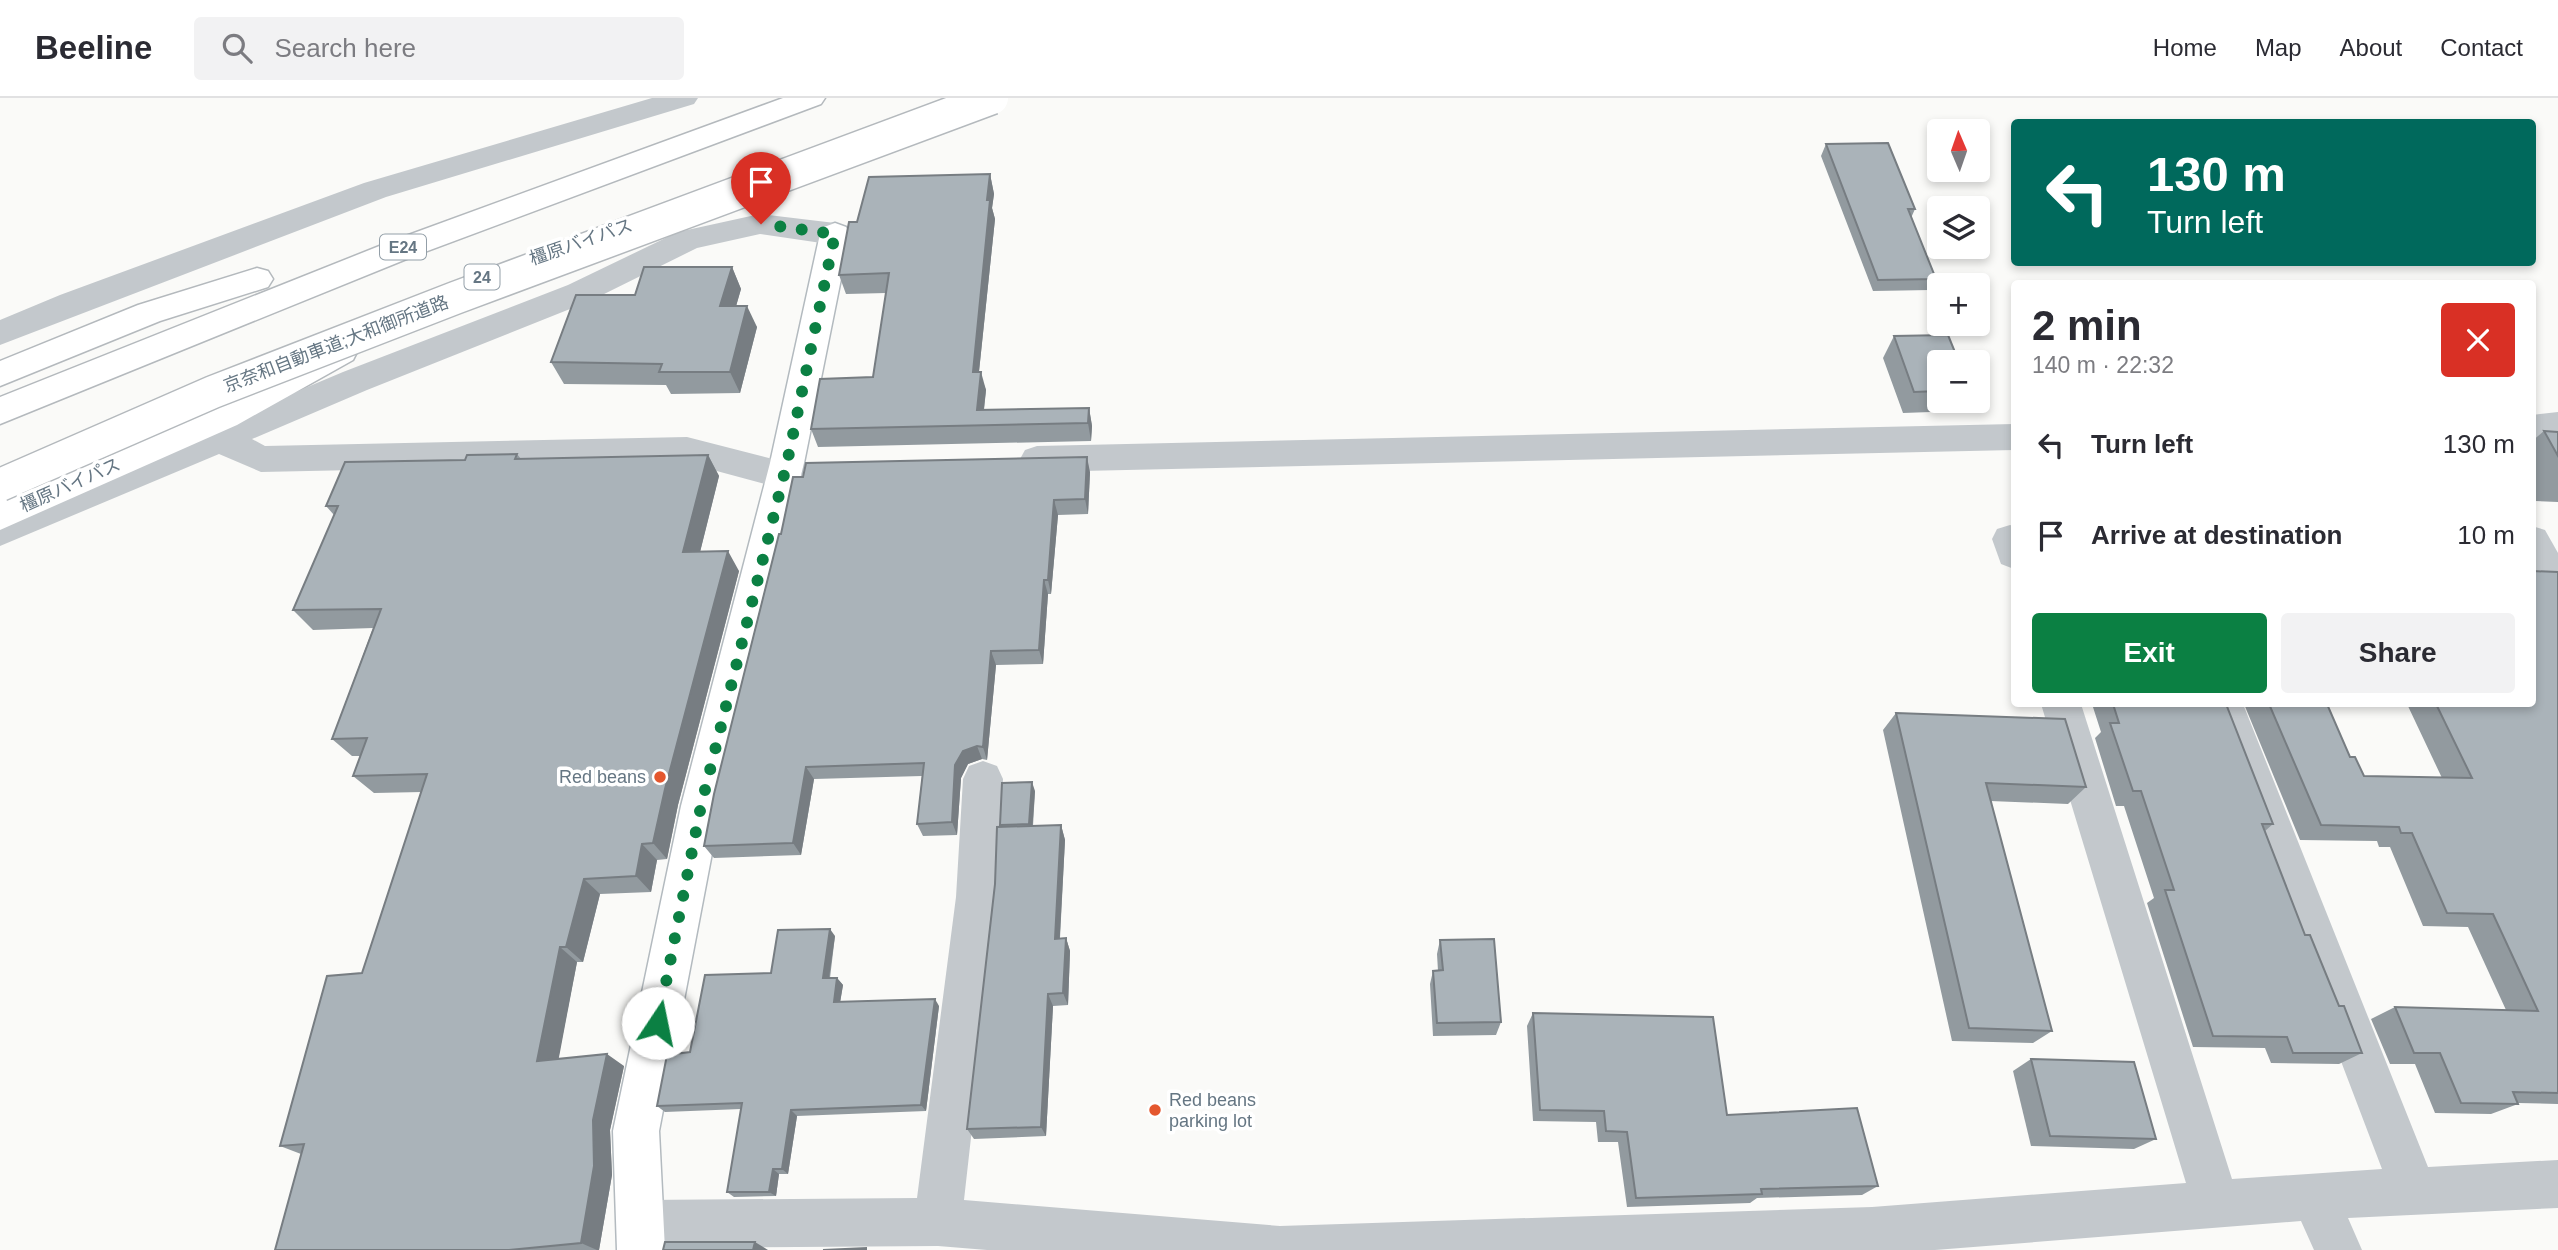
<!DOCTYPE html>
<meta charset="utf-8">
<style>
body{margin:0;font-family:Helvetica,"Noto Sans JP",sans-serif;background:#f2f2f3;color:#2b2b33;height:100vh;display:flex;flex-direction:column;font-size:26px;white-space:nowrap}
*{box-sizing:border-box;margin:0}
p{font-size:23px;color:#7c7c81}
.icon{flex:none;width:38px;height:38px;fill:none;stroke:currentColor;stroke-width:2;stroke-linecap:round;stroke-linejoin:round}
.map{position:relative;flex:1;overflow:hidden}
.sheet{position:absolute;left:2011px;top:182px;width:525px;height:427px;display:flex;flex-direction:column;background:#fff;border-radius:7px;box-shadow:0 4px 10px #0003}
.sheet>*{flex:none}
.banner{position:absolute;left:2011px;top:21px;width:525px;height:147px;border-radius:7px;box-shadow:0 4px 10px #0003;background:#00695c;color:#fff;overflow:hidden}
.needle{width:46px;rotate:358deg}
.buttons{position:absolute;left:1927px;top:21px;display:grid;gap:14px}
.buttons a{display:grid;place-items:center;width:63px;height:63px;border-radius:7px;background:#fff;box-shadow:0 4px 10px #0003;font-size:35px}
.pin{position:absolute;display:grid;place-items:center;width:60px;height:60px;color:#fff;margin:-72px -30px;border-radius:50% 50% 50% 0;rotate:-45deg;box-shadow:0 0 7px #0007}
.pin .icon{rotate:45deg}
.me{position:absolute;width:77px;margin:-38px;rotate:11deg;stroke-linejoin:round;filter:drop-shadow(0 0 5px #0008)}
.turn{display:flex;align-items:center;gap:24px;height:147px;padding:0 21px;font-size:32px}
.turn .icon{width:91px;height:91px;stroke-width:2.5}
.turn b{display:block;font-size:49px;line-height:60px}
.round{display:grid;place-items:center;flex:none;width:74px;height:74px;border-radius:7px;background:#f2f2f3}
.summary{display:flex;align-items:center;justify-content:space-between;height:119px;padding:0 21px}
h1{font-size:42px;font-weight:800;line-height:52px}
.cta{display:flex;gap:14px;margin-top:auto;padding:14px 21px}
.cta a{flex:1;height:80px;border-radius:7px;background:#0b8043;color:#fff;font-size:28px;font-weight:800;line-height:80px;text-align:center}
.cta a+a{background:#f2f2f3;color:#2b2b33}
ul{padding:0;list-style:none}
li{display:flex;align-items:center;gap:21px;height:91px;padding:0 21px}
li div{flex:1}
li b{display:block;font-size:26px}
li em{font-style:normal}
header{display:flex;align-items:center;gap:42px;box-sizing:border-box;height:98px;padding:0 35px;background:#fff;border-bottom:2px solid #e1e1e2}
header strong{font-size:33px}
nav{display:flex;gap:38px;margin-inline-start:auto;font-size:24px}
.search{width:490px;height:63px;background:#f2f2f3;display:flex;align-items:center;gap:18px;box-sizing:border-box;padding:0 24px;border-radius:7px;color:#7c7c81;font-size:26px}
.map>svg:first-child{display:block}
.lines{fill:none;stroke-linecap:round;stroke-linejoin:round}
.secondary-casing{stroke:#b3babf;stroke-width:3}
.highway-casing{stroke:#b4b9bd;stroke-width:3}
.street{fill:#c3c8cc;fill-rule:evenodd}
.secondary{fill:#fff;fill-rule:evenodd}
.highway{fill:#fff;fill-rule:evenodd}
.highway-bridge-casing{stroke:#b4b9bd;stroke-width:35;stroke-linecap:butt}
.highway-bridge{stroke:#fff;stroke-width:32}
.wall{fill:#929a9f}
.shaded-wall{fill:#777d82}
.building{fill:#aab3b9;stroke:#777d82;stroke-width:2}
.route{stroke:#0b8043;stroke-width:12;stroke-dasharray:0 21.6}
.poi-dot{fill:#e4572e;stroke:#fff;stroke-width:2.5}
.labels{text-anchor:middle;dominant-baseline:central;stroke-width:7;stroke-linejoin:round;paint-order:stroke}
.shield{fill:#fff;stroke:#939fa8;stroke-width:2}
.shield-label{font-size:16px;font-weight:bold;fill:#657683}
.street-label{font-size:18px;fill:#657683;stroke:#fff}
.poi-label{font-size:18px;fill:#657683;stroke:#fff;text-anchor:end}
</style>
<header>
<strong>Beeline</strong>
<div class="search"><svg class="icon" aria-label="search" viewBox="0 0 24 24"><circle cx="10" cy="10" r="6"/><path d="M15 15l6 6"/></svg>Search here</div>
<nav><a>Home</a><a>Map</a><a>About</a><a>Contact</a></nav>
</header>
<div class="map">
<svg width="2558" height="1152" viewBox="0 0 2558 1152">
<rect width="100%" height="100%" fill="#fafaf8"/>
<g class="lines">
<defs>
<path id="secondary" d="M835 125 846 129 850 136 804 365 721 708 659 1033 665 1152H617L613 1033 681 708 770 365 820 136 824 129Z"/>
<g id="highway">
<path d="M783 0H825L821 6 414 158 0 326V299L392 143Z"/>
<path d="M257 170 268 173 273 181 268 189 160 223 0 288V263L138 207Z"/>
<path d="M341 242 353 246 357 254 353 262 237 327 0 432V402L213 309 329 246Z"/>
</g>
</defs>
<!-- secondary casing -->
<use href="#secondary" class="secondary-casing"/>
<!-- highway casing -->
<use href="#highway" class="highway-casing"/>
<!-- street -->
<g class="street">
<path d="M652 0H698L694 6 386 99 0 247V222L60 197 364 85Z"/>
<path d="M760 116 835 125 846 129 850 136 846 143 835 147 760 136 697 150 590 203 367 292 252 341 265 348 687 339 796 367 802 377 796 387 784 391 687 365 261 374 219 356 0 448V419L343 274 568 187 678 134Z"/>
<path d="M2558 314V340L2532 343V317Z"/>
<path d="M2014 326V352L1037 374 1025 370 1020 361 1025 352 1037 348Z"/>
<path d="M2010 427 2014 428V471L2001 466 1992 441 1997 431Z"/>
<path d="M2532 428 2545 432 2558 455V503L2545 499 2532 476Z"/>
<path d="M2041 606H2081L2232 1081 2382 1071 2205 606H2243L2428 1069 2558 1062V1110L2348 1120 2362 1152H2314L2301 1123 1935 1152H987L938 1148 642 1150 625 1143 618 1126 625 1109 642 1102 917 1100 956 799 963 681 969 668 983 663 997 668 1003 681 998 799 964 1102 1280 1128 1872 1109 2186 1085Z"/>
</g>
<!-- secondary -->
<use href="#secondary" class="secondary"/>
<!-- highway -->
<use href="#highway" class="highway"/>
<defs>
<path id="highway-bridge" d="M0 387 213 294 455 200 992 0"/>
</defs>
<!-- highway-bridge casing -->
<use href="#highway-bridge" class="highway-bridge-casing"/>
<!-- highway-bridge -->
<use href="#highway-bridge" class="highway-bridge"/>
</g>
<!-- wall -->
<g class="wall">
<path d="M1826 46 1915 111 1911 120 1936 181 1930 192 1873 193 1821 58Z"/>
<path d="M990 76 994 96 992 110 995 121 979 274 986 292 984 312 1089 310 1092 328 1091 343 818 349 811 331 873 279 886 195 846 196 839 177 857 124Z"/>
<path d="M732 169 741 191 736 208 757 229 740 295 671 296 666 287 564 286 551 264 635 197Z"/>
<path d="M1894 238 1939 264V303H1964L1958 313 1903 315 1883 260Z"/>
<path d="M2544 333 2558 334V404L2535 403 2532 398V343Z"/>
<path d="M517 356 521 361 708 357 719 378 700 454 739 473 678 707 667 761 657 762 651 794 600 796 583 864H577L558 961 624 968 610 1032 612 1077 599 1152H275L301 1056 280 1048 362 875 422 694 374 695 353 678 360 658H352L332 641 373 530 313 532 293 512 334 417 326 408 465 362Z"/>
<path d="M1090 374 1088 416 1058 417 1051 496H1048L1043 566 996 567 987 662 982 661 968 666 961 680 957 737 923 738 917 726 922 678 814 681 801 757 714 760 704 748 779 436Z"/>
<path d="M2533 474H2558V1006L2518 1005V1006L2491 1016 2435 1015 2415 966H2390L2371 921 2395 909 2506 912 2468 829 2423 828 2390 749H2379L2377 743 2300 742 2244 606H2327L2350 659 2364 678 2442 680 2407 606H2532Z"/>
<path d="M2092 606H2226L2273 726 2265 733 2305 837 2362 955 2339 966 2271 965 2265 950 2193 949 2147 805 2154 800 2124 708H2116L2095 640 2101 634Z"/>
<path d="M1896 615 2086 689 2068 706 1990 703 2052 933 2033 945 1952 943 1883 632Z"/>
<path d="M1035 693 1033 728 1061 727 1065 742 1060 840H1066L1070 853 1068 907 1053 908 1046 1038 974 1041 967 1031 1001 729 1000 727Z"/>
<path d="M835 838 830 880H837L843 887 840 904 939 908 926 1013 797 1018 788 1076H779L776 1098 734 1099 727 1094 741 1011 665 1014 657 1008 690 954 771 875Z"/>
<path d="M1440 842 1501 924 1496 937 1433 938 1430 886 1433 873H1438L1437 856Z"/>
<path d="M1533 915 1727 1017 1878 1088 1862 1097 1757 1100 1750 1105 1627 1109 1618 1044H1598L1596 1024 1533 1023 1527 928Z"/>
<path d="M2031 961 2156 1041 2134 1051 2031 1048 2013 973Z"/>
</g>
<!-- shaded-wall -->
<g class="shaded-wall">
<path d="M990 76 994 96 992 110 995 121 977 292 973 274Z"/>
<path d="M732 169 741 191 730 229 720 208Z"/>
<path d="M747 208 757 229 740 295 730 274Z"/>
<path d="M981 274 986 292 982 327 977 312Z"/>
<path d="M1089 310 1092 328 1091 343 1088 325Z"/>
<path d="M708 357 719 378 695 474 683 454Z"/>
<path d="M1087 359 1090 374 1088 416 1085 401Z"/>
<path d="M1054 402 1058 417 1051 496 1048 482Z"/>
<path d="M728 453 739 473 678 707 667 761 653 745 665 691Z"/>
<path d="M1044 482 1048 496 1043 566 1039 552Z"/>
<path d="M991 553 996 567 987 662 983 649Z"/>
<path d="M977 648 982 661 968 666 961 680 957 737 952 724 955 667 963 653Z"/>
<path d="M806 669 814 681 801 757 793 745Z"/>
<path d="M1032 684 1035 693 1032 734 1029 726Z"/>
<path d="M1061 727 1065 742 1059 853 1055 841Z"/>
<path d="M642 746 657 762 651 794 636 778Z"/>
<path d="M584 781 600 796 583 864 566 849Z"/>
<path d="M830 831 835 838 828 887 823 880Z"/>
<path d="M1066 840 1070 853 1068 907 1063 895Z"/>
<path d="M560 849 577 864 556 975 537 963Z"/>
<path d="M837 880 843 887 839 911 834 904Z"/>
<path d="M1048 896 1053 908 1046 1038 1041 1029Z"/>
<path d="M935 901 939 908 926 1013 921 1007Z"/>
<path d="M607 956 624 968 610 1032 612 1077 599 1152H597L581 1145 593 1022Z"/>
<path d="M791 1012 797 1018 788 1076 782 1071Z"/>
<path d="M773 1071 779 1076 776 1098 769 1094Z"/>
<path d="M755 1144 768 1152H753Z"/>
</g>
<!-- building -->
<g class="building">
<path d="M1888 45 1915 111H1908L1936 181 1878 182 1826 46Z"/>
<path d="M990 76 987 102H990L973 274H981L977 312 1089 310 1088 325 811 331 820 281 873 279 889 175 839 177 849 124H857L869 79Z"/>
<path d="M644 169H732L720 208H747L730 274H659L662 266 551 264 576 197H635Z"/>
<path d="M1948 237 1959 264H1939V293L1914 294 1894 238Z"/>
<path d="M2544 333 2558 334V358Z"/>
<path d="M517 356 515 361 708 357 683 454 728 453 665 691 653 745 642 746 636 778 584 781 566 849H560L537 963 607 956 593 1022 594 1068 581 1145 509 1152H275L304 1046 280 1048 327 878 362 875 427 676 353 678 367 640 332 641 381 511 293 512 338 408H326L345 364 465 362 467 357Z"/>
<path d="M1087 359 1085 401 1054 402 1048 482H1044L1039 552 991 553 983 649 977 648 963 653 955 667 952 724 917 726 924 665 806 669 793 745 704 748 714 696 779 436H781L793 379H803L806 365Z"/>
<path d="M2532 473 2558 474V995L2513 994 2518 1006 2461 1005 2440 955H2414L2395 909 2538 913 2493 816 2447 815 2412 735H2401L2399 729 2321 727 2269 606H2327L2350 659H2355L2364 678 2472 680 2436 606H2532Z"/>
<path d="M2113 606H2226L2273 726H2262L2305 837H2310L2339 908H2344L2362 955H2293L2287 939 2213 938 2165 792H2174L2141 693H2133L2110 625H2119Z"/>
<path d="M1896 615 2065 621 2086 689 1986 685 2052 933 1969 930Z"/>
<path d="M1032 684 1029 726 1000 727 1002 685Z"/>
<path d="M1061 727 1055 841 1066 840 1063 895 1048 896 1041 1029 967 1031 995 786 997 729Z"/>
<path d="M830 831 823 880H837L834 904 935 901 921 1007 791 1012 782 1071H773L769 1094H727L742 1005 657 1008 667 957 690 954 705 877 771 875 778 832Z"/>
<path d="M1494 841 1501 924 1437 925 1433 873 1443 872 1440 842Z"/>
<path d="M1533 915 1713 919 1727 1017 1857 1010 1878 1088 1761 1091 1762 1096 1636 1100 1627 1034 1606 1033 1604 1013 1540 1012Z"/>
<path d="M2031 961 2134 964 2156 1041 2050 1038Z"/>
<path d="M665 1144H755L753 1152H663Z"/>
<path d="M866 1150V1152H823Z"/>
</g>
<g class="lines">
<!-- route -->
<path class="route" d="M658 925 701 708 787 365 835 136 761 126"/>
</g>
<!-- markers -->
<g class="poi-dot">
<circle cx="660" cy="679" r="7"/>
<circle cx="1155" cy="1012" r="7"/>
</g>
<g class="labels">
<!-- shield labels -->
<g class="shield">
<rect x="380" y="136.5" width="46" height="25" rx="5"/>
<rect x="464.5" y="166.5" width="35" height="25" rx="5"/>
</g>
<g class="shield-label">
<text x="403" y="149">E24</text>
<text x="482" y="179">24</text>
</g>
<!-- street labels -->
<g class="street-label">
<text transform="translate(581 144) rotate(-19)">橿原バイパス</text>
<text transform="translate(336 246) rotate(-21)">京奈和自動車道;大和御所道路</text>
<text transform="translate(70 387) rotate(-24)">橿原バイパス</text>
</g>
<!-- poi labels -->
<g class="poi-label">
<text x="646" y="679">Red beans</text>
<text x="1169" y="1002" text-anchor="start">Red beans<tspan x="1169" dy="21">parking lot</tspan></text>
</g>
</g>
</svg>
<div class="buttons">
<a><svg class="needle" viewBox="-14 -14 28 28"><path d="M0-13l5 13h-10z" fill="#e53935"/><path d="M0 13l5-13h-10z" fill="#7c7c81"/></svg></a>
<a><svg class="icon" aria-label="layers" viewBox="0 0 24 24"><path d="M12 4l9 5-9 5-9-5zM3 14l9 5 9-5"/></svg></a>
<a>+</a>
<a>−</a>
</div>
<div class="pin" style="left:761px;top:126px;background:#d93025"><svg class="icon" aria-label="arrive" viewBox="0 0 24 24"><path d="M6 21V4h12l-3 4 3 4H6"/></svg></div>
<svg class="me" style="left:658px;top:925px" viewBox="-20 -20 40 40"><circle r="19" fill="#fff"/><path d="M0-13L10 11 0 6-10 11z" fill="#0b8043"/></svg>
<div class="banner">
<div class="turn"><svg class="icon" aria-label="left" viewBox="0 0 24 24"><path d="M17 20v-9H6M10 6l-5 5 5 5"/></svg><div><b>130 m</b>Turn left</div></div>
</div>
<section class="sheet">
<div class="summary"><div><h1>2 min</h1><p>140 m · 22:32</p></div><a class="round" style="background:#d93025;color:#fff"><svg class="icon" aria-label="close" viewBox="0 0 24 24"><path d="M6 6l12 12M18 6L6 18"/></svg></a></div>
<ul>
<li><svg class="icon" aria-label="left" viewBox="0 0 24 24"><path d="M17 20v-9H6M10 6l-5 5 5 5"/></svg><div><b>Turn left</b></div><em>130 m</em></li>
<li><svg class="icon" aria-label="arrive" viewBox="0 0 24 24"><path d="M6 21V4h12l-3 4 3 4H6"/></svg><div><b>Arrive at destination</b></div><em>10 m</em></li>
</ul>
<div class="cta"><a>Exit</a><a>Share</a></div>
</section>
</div>
